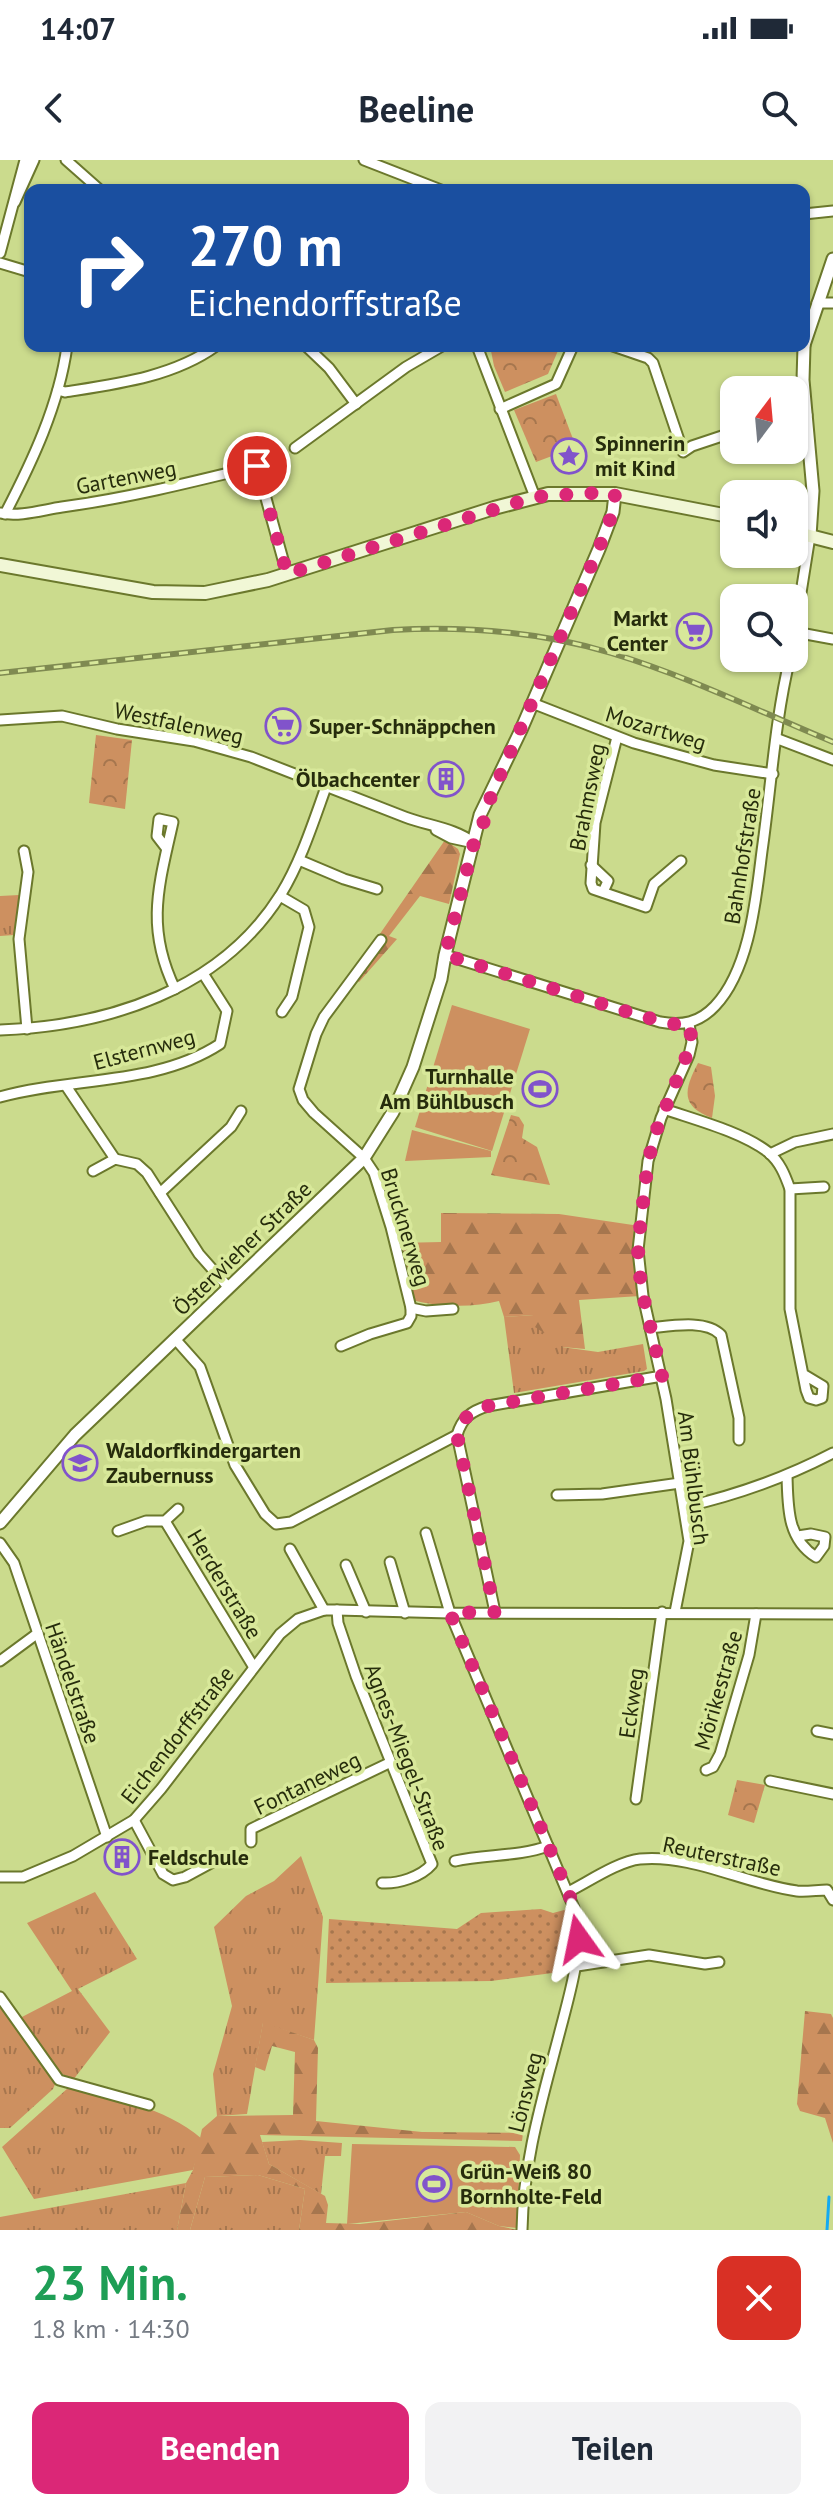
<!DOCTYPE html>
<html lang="de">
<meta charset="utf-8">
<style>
body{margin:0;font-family:"PT Sans",sans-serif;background:#f2f2f3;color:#1f2937;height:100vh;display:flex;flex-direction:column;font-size:30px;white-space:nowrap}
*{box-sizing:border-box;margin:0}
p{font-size:26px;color:#747a83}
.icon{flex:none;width:44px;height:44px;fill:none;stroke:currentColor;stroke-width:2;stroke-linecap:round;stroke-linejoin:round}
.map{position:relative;height:2070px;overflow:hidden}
.side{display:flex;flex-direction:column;background:#fff;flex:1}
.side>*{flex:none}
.banner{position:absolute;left:24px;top:24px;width:786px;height:168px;border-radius:16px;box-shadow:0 2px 6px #0004;background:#1a4fa0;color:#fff;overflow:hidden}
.needle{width:52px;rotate:16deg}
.tools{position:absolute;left:720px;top:216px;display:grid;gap:16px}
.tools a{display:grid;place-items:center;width:88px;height:88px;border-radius:16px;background:#fff;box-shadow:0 2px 6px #0004;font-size:40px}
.pin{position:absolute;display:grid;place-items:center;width:68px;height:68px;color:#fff;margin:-34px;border:4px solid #fff;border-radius:50%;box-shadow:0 2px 8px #0007}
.me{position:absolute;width:88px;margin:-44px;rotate:348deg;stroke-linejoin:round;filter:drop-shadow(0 0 6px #0008)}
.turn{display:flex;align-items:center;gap:28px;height:168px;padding:0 32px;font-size:36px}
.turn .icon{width:104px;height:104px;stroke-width:2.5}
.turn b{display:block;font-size:56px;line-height:68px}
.round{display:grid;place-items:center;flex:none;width:84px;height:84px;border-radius:16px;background:#f2f2f3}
.head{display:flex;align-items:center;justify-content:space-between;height:136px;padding:0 32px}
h1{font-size:48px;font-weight:700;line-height:60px;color:#1e9e55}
.action{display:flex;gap:16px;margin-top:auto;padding:16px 32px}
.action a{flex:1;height:92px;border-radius:16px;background:#db2777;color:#fff;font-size:32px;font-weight:700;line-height:92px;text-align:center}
.action a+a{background:#f2f2f3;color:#1f2937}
.status{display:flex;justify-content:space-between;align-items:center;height:56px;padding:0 40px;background:#fff;direction:ltr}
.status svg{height:22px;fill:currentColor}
header{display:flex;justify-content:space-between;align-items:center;height:104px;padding:0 32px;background:#fff;font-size:36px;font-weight:700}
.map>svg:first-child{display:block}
.grass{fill:url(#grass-tufts)}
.forest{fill:url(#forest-firs)}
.park{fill:url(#park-crowns)}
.garden{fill:url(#garden-dots)}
.pitch{fill:#cd9060}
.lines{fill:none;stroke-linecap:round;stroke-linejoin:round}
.stream{stroke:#14aaf1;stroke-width:3}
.minor-casing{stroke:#6b782c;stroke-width:13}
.tertiary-casing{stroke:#6b782c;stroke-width:15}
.secondary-casing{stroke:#6b782c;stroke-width:16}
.minor{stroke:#fff;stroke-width:9}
.tertiary{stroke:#fff;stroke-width:11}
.secondary{stroke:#f1f7d6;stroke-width:12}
.rail-casing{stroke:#7f8a51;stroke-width:6}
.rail{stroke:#d8e89a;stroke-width:3;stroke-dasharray:9;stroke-linecap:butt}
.route{stroke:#db2777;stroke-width:14;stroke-dasharray:0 25.2}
.labels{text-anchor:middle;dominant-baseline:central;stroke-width:7;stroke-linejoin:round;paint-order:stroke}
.poi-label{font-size:22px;font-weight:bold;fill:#262c0c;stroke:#d8e89a;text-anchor:start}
.street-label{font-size:22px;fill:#262c0c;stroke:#d8e89a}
</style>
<div class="status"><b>14:07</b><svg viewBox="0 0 49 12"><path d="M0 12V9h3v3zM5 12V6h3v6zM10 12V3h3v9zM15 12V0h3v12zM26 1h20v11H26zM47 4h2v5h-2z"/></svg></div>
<header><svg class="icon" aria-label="back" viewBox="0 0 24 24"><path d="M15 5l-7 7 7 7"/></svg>Beeline<svg class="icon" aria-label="search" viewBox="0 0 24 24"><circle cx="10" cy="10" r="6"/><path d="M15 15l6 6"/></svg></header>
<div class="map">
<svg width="833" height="2070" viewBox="0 0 833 2070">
<defs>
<pattern id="grass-tufts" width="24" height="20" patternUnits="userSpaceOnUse" patternTransform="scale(2)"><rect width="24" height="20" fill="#cd9060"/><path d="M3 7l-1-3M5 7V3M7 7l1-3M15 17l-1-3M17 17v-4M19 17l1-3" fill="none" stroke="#a6764e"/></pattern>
<pattern id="forest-firs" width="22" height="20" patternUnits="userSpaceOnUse" patternTransform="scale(2)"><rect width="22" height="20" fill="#cd9060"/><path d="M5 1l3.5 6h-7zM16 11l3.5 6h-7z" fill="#a6764e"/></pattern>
<pattern id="park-crowns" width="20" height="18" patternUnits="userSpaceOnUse" patternTransform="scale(2)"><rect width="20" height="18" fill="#cd9060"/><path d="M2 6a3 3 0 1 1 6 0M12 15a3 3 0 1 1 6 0" fill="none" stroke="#a6764e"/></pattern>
<pattern id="garden-dots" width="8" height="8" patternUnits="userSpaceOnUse" patternTransform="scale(2)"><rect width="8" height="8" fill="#cd9060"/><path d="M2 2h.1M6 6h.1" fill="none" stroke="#a6764e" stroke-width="1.8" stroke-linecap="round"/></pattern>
</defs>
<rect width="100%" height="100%" fill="#cbdb8d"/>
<!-- grass -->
<g class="grass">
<path d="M19 735 14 775 0 776V736Z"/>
<path d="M534 1155 562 1170V1187L598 1192 643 1184 647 1209 644 1211 514 1233 504 1157Z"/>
<path d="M301 1696 323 1757 314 1880 263 1863 247 1954 217 1956 213 1914 232 1846 214 1767 246 1736 274 1721Z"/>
<path d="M95 1732 137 1799 78 1829 110 1872 73 1920 57 1911 20 1858 72 1831 27 1763Z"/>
<path d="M0 1842 56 1922 53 1929 10 1968H0Z"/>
<path d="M68 1928C114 1939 164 1946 202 1979L193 2010 34 2039 2 1987Z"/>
<path d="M300 1980 342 1983 341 1996H325L321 2034 269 2004 262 1982Z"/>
<path d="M258 2015 305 2029 299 2070H190L205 2017Z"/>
<path d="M186 2023 177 2070H0V2057Z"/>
</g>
<!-- forest -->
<g class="forest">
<path d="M445 680 458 689 460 694 449 744 420 736 389 776 397 779 359 822 350 817Z"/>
<path d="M441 1053 559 1054 633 1065 640 1136 579 1140 585 1189 562 1187V1170L544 1173 535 1167 533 1155 504 1157 499 1141C473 1148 438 1147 412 1140L398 1083 441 1082Z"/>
<path d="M805 1851 831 1854 833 1858V1983L825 1958 800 1951 797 1944Z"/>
<path d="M263 1862 314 1880 318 1888 316 1961 422 1972 523 1973 522 1981 260 1975 269 2004 325 2036 328 2045 326 2063 360 2064 466 2052 499 2066 518 2070H299L305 2029 258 2015 205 2017 190 2070H177L186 2023 193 2010 202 1969 217 1956 293 1955 295 1892 272 1886 265 1911 255 1907Z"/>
</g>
<!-- park -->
<g class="park">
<path d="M490 186H560L548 214 505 232 494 206Z"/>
<path d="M556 234 576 287 536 302 514 250Z"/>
<path d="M96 575 132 580 125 649 89 643Z"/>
<path d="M698 903 711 907 715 936 712 958C680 946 684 930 698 903Z"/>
<path d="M511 955 519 957 524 965 522 978 537 987 550 1025 491 1015Z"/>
<path d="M737 1620 765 1625 754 1663 728 1655Z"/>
</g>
<!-- garden -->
<path class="garden" d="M541 1749 553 1753 568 1749 573 1773 568 1811 491 1821 326 1823 329 1759 457 1769 481 1753Z"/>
<!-- pitch -->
<g class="pitch">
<path d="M452 845 530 869 492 991 415 967Z"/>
<path d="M412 970 491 991V997L405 1001Z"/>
<path d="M352 1984 515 1987 520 1995 517 2068 499 2066 466 2052 347 2064Z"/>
</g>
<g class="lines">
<!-- stream -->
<path class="stream" d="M827 2070 829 2037"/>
<defs>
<g id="minor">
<path d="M66 0 100 30"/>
<path d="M364 0 441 30"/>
<path d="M15 42 34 0"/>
<path d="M804 54 833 51"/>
<path d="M0 93 25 0"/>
<path d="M0 103 30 112"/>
<path d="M817 143H833"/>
<path d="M306 186 329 208 356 244"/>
<path d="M477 186 535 337"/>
<path d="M613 186 648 198 653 203 683 292 692 286 734 272"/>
<path d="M58 230 65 232C116 224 173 217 216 186"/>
<path d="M500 249 556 224 573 186"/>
<path d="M794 256 807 255"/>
<path d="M295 288 406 207 442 186"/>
<path d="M0 353C20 357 42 350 62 347 128 338 192 322 257 306L287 414"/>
<path d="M5 354C32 302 59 245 67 186"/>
<path d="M795 472 833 479"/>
<path d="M794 477 810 376"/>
<path d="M532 543 634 583 714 605 773 614"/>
<path d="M0 560 62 556 117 569 194 581 251 597 405 657C429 666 455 668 474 683"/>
<path d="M617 577 595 663 591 723 593 729 646 747 654 724 681 701"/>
<path d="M778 579 833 600"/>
<path d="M436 670 451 678 474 683"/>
<path d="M167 689 157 676 159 659 173 662C159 725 145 767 175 829"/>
<path d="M24 691 28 712 19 779 27 869"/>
<path d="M299 700 344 719 377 729"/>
<path d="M591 705 608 721 603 732"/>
<path d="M280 736 304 750 309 767 292 837 282 852"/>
<path d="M445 795 660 862C682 866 699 863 715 846 750 809 756 738 762 691 771 628 775 559 790 498"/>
<path d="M0 870C108 866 221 830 281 734 301 701 313 663 326 627"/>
<path d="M66 926 115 999"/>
<path d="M0 937C70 917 156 926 220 884L227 851 204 815"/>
<path d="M664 949C696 960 742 972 768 992 780 1002 785 1015 790 1029V1149L806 1230 809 1238 816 1240 822 1238 823 1226 803 1214"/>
<path d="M770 994 795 982 833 974"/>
<path d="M93 1011 115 999 137 1004 147 1013 199 1094 229 1128"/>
<path d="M790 1029 824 1027"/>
<path d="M160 1033 231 967 241 951"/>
<path d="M411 1148 426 1151 453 1149"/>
<path d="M650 1168C670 1166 706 1159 721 1175L739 1258V1280"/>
<path d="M176 1180 200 1207 235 1305 265 1354 276 1364 291 1362 457 1275"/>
<path d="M341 1186 370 1174 407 1163 411 1156V1148L391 1067 374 1013 364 998 314 953 303 940 299 929 316 874 324 857 381 780"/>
<path d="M787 1316C788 1347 787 1379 816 1397L824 1386 825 1377 811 1374 798 1376"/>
<path d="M557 1335 602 1334 680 1323"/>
<path d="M684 1347C737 1335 785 1318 833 1293"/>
<path d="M165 1361 253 1506"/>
<path d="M118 1371 146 1361H165L178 1349"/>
<path d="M426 1373 450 1453 579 1760C580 1801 569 1836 559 1875 542 1940 523 2003 522 2070"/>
<path d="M0 1383 14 1403 107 1677"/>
<path d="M290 1389 324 1450"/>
<path d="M390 1402 405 1453"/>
<path d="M346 1405 366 1452"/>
<path d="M337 1450 338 1463 356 1516 432 1704C421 1717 398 1724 382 1723"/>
<path d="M495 1452 457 1275C462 1258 471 1251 488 1246L662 1216"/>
<path d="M675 1452 689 1381 666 1239 643 1136 638 1090 648 1001 661 958 689 895 692 882 689 864"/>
<path d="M0 1501 38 1473"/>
<path d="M817 1571 833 1574"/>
<path d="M706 1610 713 1607 720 1594 749 1495 756 1454"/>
<path d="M770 1621 833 1634"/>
<path d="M636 1639 662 1452"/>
<path d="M134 1660 163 1714 173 1720 185 1717 220 1698"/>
<path d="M251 1682V1669L389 1603"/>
<path d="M455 1701C485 1694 518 1697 548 1686"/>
<path d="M0 1717H23L73 1696 134 1660 161 1629 280 1474 298 1459 324 1450H337L450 1453 833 1454"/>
<path d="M568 1732C588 1722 619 1701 640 1699 693 1694 745 1724 797 1731 806 1732 818 1730 827 1730L833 1740"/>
<path d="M577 1806 649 1795 705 1804 719 1802"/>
<path d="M0 1837 59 1920 149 1945"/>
</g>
<g id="tertiary">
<path d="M804 185 833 99"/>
<path d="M804 186 803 220 813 331 810 376"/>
<path d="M0 1363 75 1275 364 998 393 952 413 907 441 819 445 795 480 655 521 570 599 389 613 352 615 334"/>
</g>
<g id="secondary">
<path d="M794 372 833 382"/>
<path d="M0 405 153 432 205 433 268 420 494 348 548 334H615L734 357"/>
</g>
</defs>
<!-- minor casing -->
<use href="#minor" class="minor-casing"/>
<!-- tertiary casing -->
<use href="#tertiary" class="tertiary-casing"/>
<!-- secondary casing -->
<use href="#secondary" class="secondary-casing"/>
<!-- minor -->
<use href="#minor" class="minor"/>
<!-- tertiary -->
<use href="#tertiary" class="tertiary"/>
<!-- secondary -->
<use href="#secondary" class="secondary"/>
<defs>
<path id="rail" d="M0 513 393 470C467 466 541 472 611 493 688 516 760 552 833 582"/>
</defs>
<!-- rail casing -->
<use href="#rail" class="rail-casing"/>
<!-- rail -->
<use href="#rail" class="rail"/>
</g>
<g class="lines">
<!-- route -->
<path class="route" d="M257 306 287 414 535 337 588 333 615 334 613 352 601 383 490 639 483 664 474 683 445 795 641 856 673 864H689L692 882 657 969 648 1001 640 1068 638 1090 641 1127 662 1216 488 1246 467 1256 457 1275 495 1452 450 1453 568 1732 579 1760V1779"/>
</g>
<!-- icons -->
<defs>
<symbol id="sight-ring" viewBox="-11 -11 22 22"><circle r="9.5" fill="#d8e89a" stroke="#8153cb" stroke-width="1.5"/><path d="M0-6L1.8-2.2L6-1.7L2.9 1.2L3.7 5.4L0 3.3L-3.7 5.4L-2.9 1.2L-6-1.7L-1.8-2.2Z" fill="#8153cb"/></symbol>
<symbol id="supermarket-ring" viewBox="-11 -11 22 22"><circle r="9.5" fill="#d8e89a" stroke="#8153cb" stroke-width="1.5"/><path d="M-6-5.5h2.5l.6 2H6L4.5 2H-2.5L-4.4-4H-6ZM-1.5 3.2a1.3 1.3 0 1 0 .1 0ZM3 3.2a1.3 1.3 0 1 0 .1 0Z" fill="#8153cb"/></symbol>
<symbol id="building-ring" viewBox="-11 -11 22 22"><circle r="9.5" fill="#d8e89a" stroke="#8153cb" stroke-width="1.5"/><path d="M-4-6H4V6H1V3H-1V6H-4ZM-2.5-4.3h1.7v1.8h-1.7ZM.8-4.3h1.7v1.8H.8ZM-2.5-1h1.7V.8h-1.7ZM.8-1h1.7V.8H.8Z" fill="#8153cb"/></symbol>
<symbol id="stadium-ring" viewBox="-11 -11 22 22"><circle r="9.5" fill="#d8e89a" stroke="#8153cb" stroke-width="1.5"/><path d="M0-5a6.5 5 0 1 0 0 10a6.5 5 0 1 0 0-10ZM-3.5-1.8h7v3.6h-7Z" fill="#8153cb"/></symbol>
<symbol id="school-ring" viewBox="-11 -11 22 22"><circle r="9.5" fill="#d8e89a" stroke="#8153cb" stroke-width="1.5"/><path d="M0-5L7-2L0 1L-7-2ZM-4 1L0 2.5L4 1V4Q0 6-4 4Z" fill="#8153cb"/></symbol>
</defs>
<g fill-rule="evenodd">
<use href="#sight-ring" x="549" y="276" width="40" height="40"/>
<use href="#supermarket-ring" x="674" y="451" width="40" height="40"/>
<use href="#supermarket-ring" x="263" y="546" width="40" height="40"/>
<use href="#building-ring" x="426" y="599" width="40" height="40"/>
<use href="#stadium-ring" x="520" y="909" width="40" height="40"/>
<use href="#school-ring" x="60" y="1283" width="40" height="40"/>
<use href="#building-ring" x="102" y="1677" width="40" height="40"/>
<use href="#stadium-ring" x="414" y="2004" width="40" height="40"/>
</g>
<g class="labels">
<!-- poi labels -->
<g class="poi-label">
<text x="595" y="283">Spinnerin<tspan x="595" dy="25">mit Kind</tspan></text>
<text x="668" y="458" text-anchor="end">Markt<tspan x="668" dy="25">Center</tspan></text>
<text x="309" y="566">Super-Schnäppchen</text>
<text x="420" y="619" text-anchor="end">Ölbachcenter</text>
<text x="514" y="916" text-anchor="end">Turnhalle<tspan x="514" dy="25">Am Bühlbusch</tspan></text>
<text x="106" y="1290">Waldorfkindergarten<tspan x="106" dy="25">Zaubernuss</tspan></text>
<text x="148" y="1697">Feldschule</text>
<text x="460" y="2011">Grün-Weiß 80<tspan x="460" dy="25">Bornholte-Feld</tspan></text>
</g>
<!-- street labels -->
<g class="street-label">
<text transform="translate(126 317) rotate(-11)">Gartenweg</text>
<text transform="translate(179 563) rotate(12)">Westfalenweg</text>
<text transform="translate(656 568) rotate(17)">Mozartweg</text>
<text transform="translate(587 637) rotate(-79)">Brahmsweg</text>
<text transform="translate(742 696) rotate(-81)">Bahnhofstraße</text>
<text transform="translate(144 889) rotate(-15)">Elsternweg</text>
<text transform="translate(406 1067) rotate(73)">Brucknerweg</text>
<text transform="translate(242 1088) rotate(-44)">Österwieher Straße</text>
<text transform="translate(694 1318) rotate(83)">Am Bühlbusch</text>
<text transform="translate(225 1424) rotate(59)">Herderstraße</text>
<text transform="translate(73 1523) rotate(71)">Händelstraße</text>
<text transform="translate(718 1530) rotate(-74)">Mörikestraße</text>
<text transform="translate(631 1543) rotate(-82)">Eckweg</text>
<text transform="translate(177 1575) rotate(-52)">Eichendorffstraße</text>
<text transform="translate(407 1597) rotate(69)">Agnes-Miegel-Straße</text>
<text transform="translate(307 1623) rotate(-26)">Fontaneweg</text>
<text transform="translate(722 1696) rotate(12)">Reuterstraße</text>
<text transform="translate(525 1932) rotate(-76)">Lönsweg</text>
</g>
</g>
</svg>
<div class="tools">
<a><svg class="needle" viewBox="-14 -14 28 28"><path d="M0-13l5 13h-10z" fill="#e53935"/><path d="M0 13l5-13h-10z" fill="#747a83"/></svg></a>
<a><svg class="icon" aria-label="sound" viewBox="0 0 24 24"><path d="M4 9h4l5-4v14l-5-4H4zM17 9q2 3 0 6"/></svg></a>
<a><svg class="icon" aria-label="search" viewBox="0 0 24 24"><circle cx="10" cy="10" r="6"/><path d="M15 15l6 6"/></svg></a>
</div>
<div class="pin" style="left:257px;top:306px;background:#d93025"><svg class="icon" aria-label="arrive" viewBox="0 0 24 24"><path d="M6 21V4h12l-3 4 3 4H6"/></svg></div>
<svg class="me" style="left:579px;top:1779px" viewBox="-20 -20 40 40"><path d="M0-17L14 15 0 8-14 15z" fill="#db2777" stroke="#fff" stroke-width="4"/></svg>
<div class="banner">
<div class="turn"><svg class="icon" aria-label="right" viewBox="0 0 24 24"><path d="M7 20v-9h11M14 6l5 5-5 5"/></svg><div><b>270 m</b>Eichendorffstraße</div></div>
</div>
</div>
<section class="side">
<div class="head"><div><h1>23 Min.</h1><p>1.8 km · 14:30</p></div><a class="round" style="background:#d93025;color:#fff"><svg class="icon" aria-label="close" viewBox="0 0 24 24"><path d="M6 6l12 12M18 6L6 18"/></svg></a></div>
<div class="action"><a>Beenden</a><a>Teilen</a></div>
</section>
